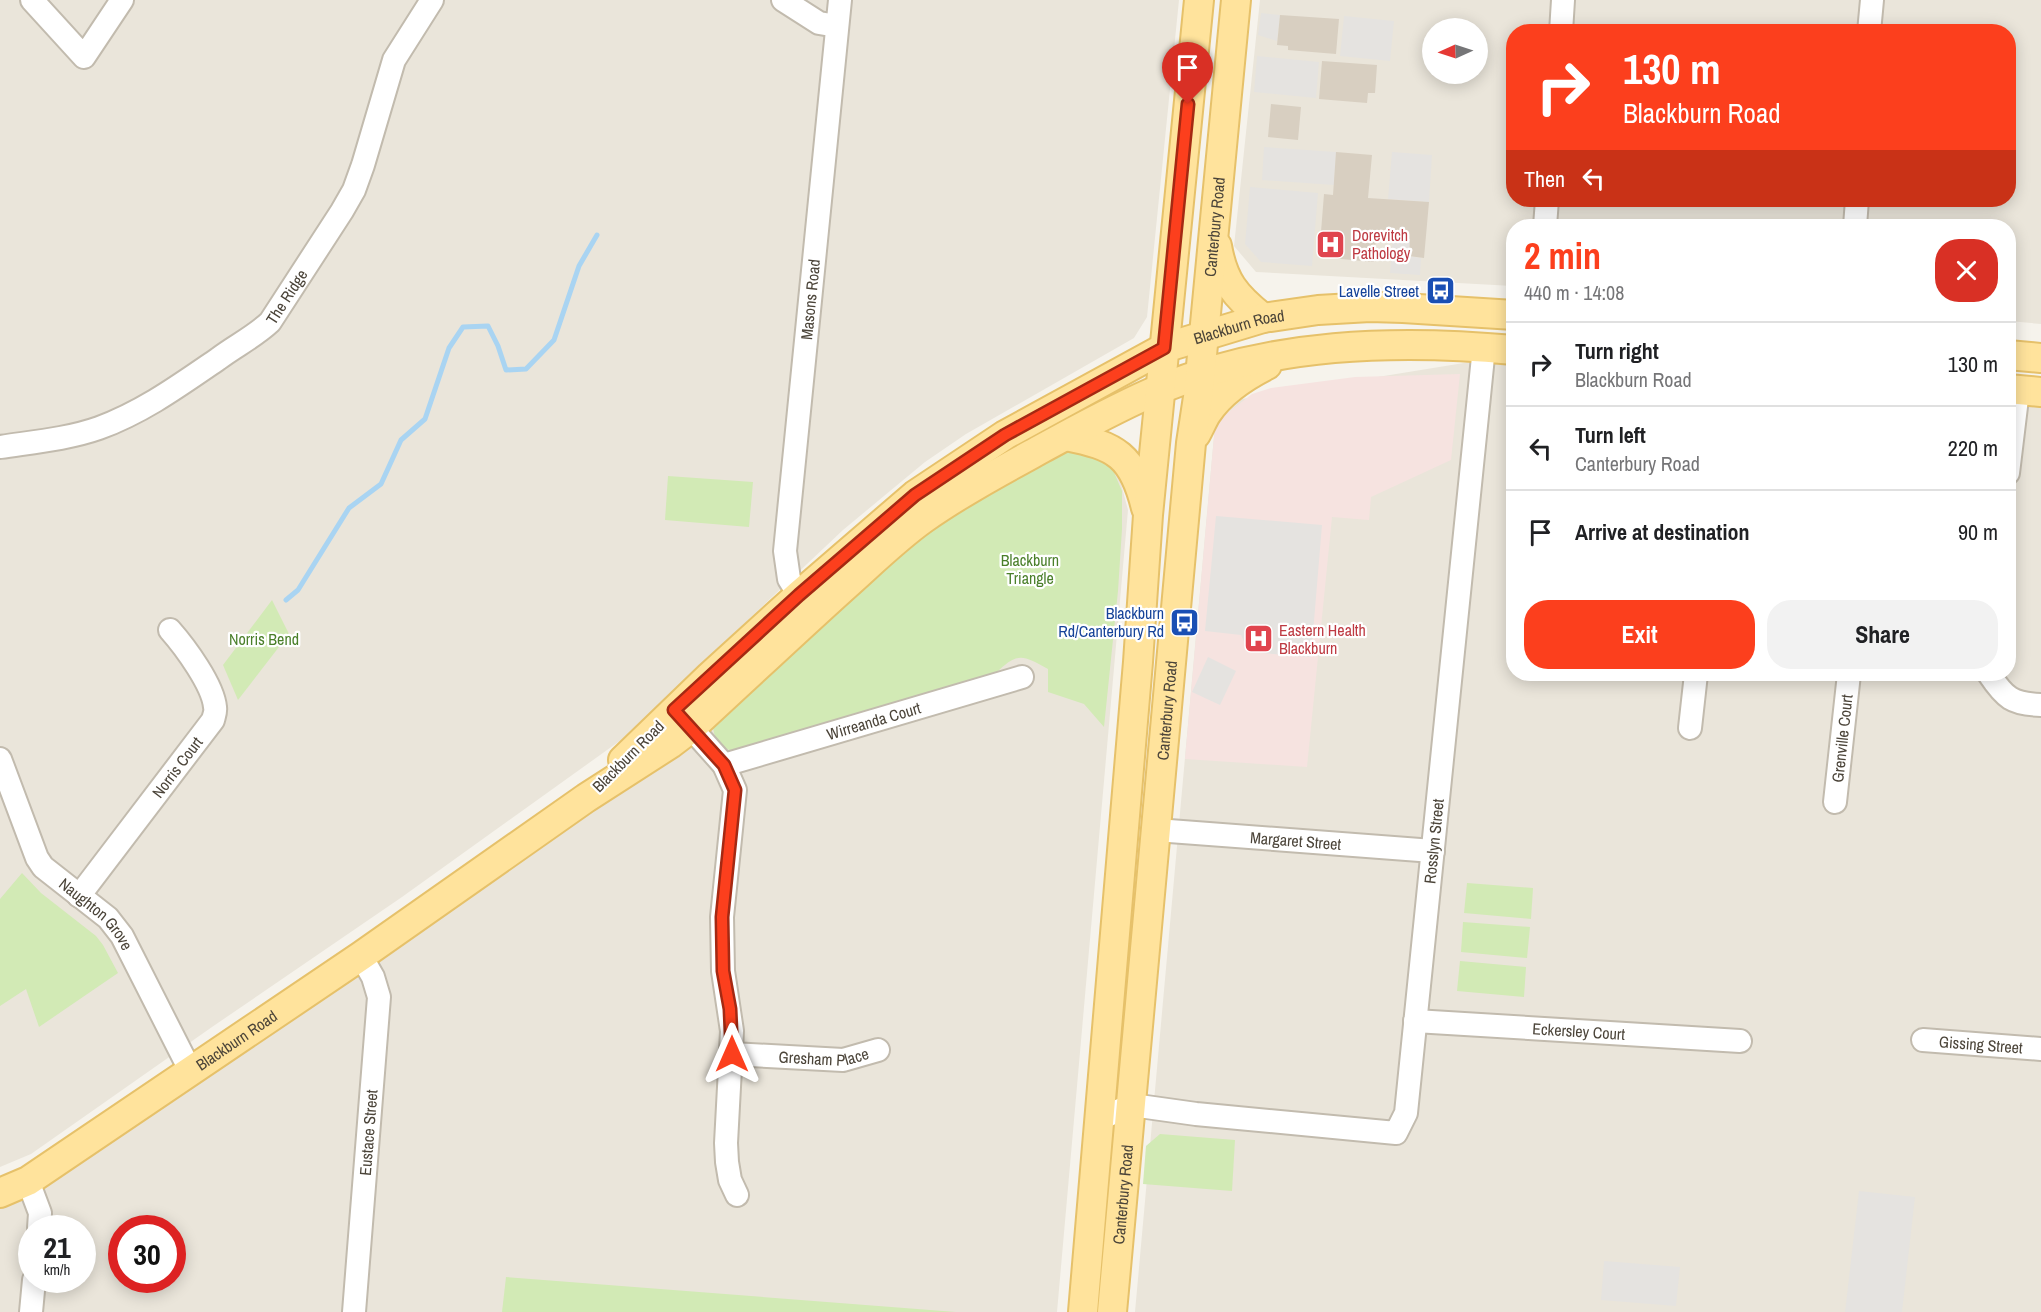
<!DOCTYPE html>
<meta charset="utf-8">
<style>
body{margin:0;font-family:"Archivo Narrow",sans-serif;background:#f2f2f2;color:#202124;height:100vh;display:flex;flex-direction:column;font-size:22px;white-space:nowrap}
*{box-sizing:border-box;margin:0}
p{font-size:20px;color:#757577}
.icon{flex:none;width:33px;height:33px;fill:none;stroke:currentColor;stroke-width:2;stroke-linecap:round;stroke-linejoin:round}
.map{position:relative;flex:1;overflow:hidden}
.sheet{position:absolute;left:1506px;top:219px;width:510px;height:462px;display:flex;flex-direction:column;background:#fff;border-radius:24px;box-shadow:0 3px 15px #0003}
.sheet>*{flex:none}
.banner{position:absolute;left:1506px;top:24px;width:510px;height:183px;border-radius:24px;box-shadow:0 3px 15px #0003;background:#fc3f1d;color:#fff;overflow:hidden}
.needle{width:39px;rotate:267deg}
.buttons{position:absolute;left:1422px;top:18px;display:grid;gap:12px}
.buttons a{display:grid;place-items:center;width:66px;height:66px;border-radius:50%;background:#fff;box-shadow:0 3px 15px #0003;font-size:30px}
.speed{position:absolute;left:18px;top:1215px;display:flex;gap:12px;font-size:30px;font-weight:700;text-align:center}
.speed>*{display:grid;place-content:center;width:78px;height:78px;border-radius:50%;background:#fff;box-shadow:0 3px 15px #0003;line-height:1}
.speed small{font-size:15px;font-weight:400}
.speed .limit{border:9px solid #d22;background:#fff;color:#111}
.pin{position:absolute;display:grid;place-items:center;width:51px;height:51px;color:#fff;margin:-62px -26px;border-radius:50% 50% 50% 0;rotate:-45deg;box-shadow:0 0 6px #0007}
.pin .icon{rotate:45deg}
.me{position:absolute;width:66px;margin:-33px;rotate:0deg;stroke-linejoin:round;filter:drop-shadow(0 0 4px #0008)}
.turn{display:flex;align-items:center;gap:21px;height:126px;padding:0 18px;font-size:27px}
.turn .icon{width:78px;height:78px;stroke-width:2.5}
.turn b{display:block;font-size:42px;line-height:51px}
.then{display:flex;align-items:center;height:57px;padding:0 18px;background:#0003;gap:12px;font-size:22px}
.round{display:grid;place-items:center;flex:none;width:63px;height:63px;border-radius:24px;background:#f2f2f2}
.headline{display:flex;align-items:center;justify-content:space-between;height:102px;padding:0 18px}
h1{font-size:36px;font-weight:700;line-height:45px;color:#fc3f1d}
.primary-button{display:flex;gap:12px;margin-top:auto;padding:12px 18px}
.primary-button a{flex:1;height:69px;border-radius:24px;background:#fc3f1d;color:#fff;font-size:24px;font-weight:700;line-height:69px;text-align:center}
.primary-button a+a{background:#f2f2f2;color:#202124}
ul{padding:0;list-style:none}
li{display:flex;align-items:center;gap:18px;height:84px;padding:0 18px;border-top:2px solid #e0e0e0}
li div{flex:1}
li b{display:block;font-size:22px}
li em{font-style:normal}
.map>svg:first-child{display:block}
.residential{fill:#eae5da;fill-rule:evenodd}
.medical{fill:#f6e3e0}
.green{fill:#d2eab5}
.parking{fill:#e5e3e0}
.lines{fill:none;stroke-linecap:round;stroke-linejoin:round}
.stream{stroke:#a9d4f2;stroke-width:5}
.building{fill:#d8cfc1}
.minor-casing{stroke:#c2bbae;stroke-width:26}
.major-casing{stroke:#e6c16a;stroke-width:32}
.minor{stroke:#fff;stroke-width:22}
.major{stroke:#ffe39c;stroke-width:28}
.route-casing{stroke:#a42913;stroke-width:15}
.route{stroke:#fc3f1d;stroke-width:10}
.labels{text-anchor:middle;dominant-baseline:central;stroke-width:4.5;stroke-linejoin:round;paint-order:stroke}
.street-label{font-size:16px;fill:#4b4439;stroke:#fff}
.health-label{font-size:16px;fill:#be3a42;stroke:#fff;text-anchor:start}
.transit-label{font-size:16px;fill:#164399;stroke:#fff;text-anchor:end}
.park-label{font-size:16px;fill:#4a7f2a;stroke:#fff}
</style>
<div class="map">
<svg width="2041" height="1312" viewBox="0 0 2041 1312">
<rect width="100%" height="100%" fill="#f6f3ec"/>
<!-- residential -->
<g class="residential">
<path d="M0 0H1179L1147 317 1134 338 966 434 925 462 843 530 621 740 402 897 212 1027 31 1154 0 1167Z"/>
<path d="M1260 0H2041V324L2009 321 2008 226H1514L1513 286 1256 272 1234 246ZM1432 28H1478V74H1432ZM1514 32H2008V200H1514Z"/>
<path d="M1513 355 1514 674H2008L2009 395 2041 398V1312H1135L1215 425 1242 399Z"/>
<path d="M1105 452 1121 484 1128 510 1057 1312H0V1193ZM32 1228H82V1280H32ZM122 1228H172V1280H122Z"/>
</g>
<!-- medical -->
<path class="medical" d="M1460 374 1451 460 1371 497 1369 520 1332 517 1307 767 1185 759 1215 426 1225 415 1252 394 1271 388 1355 377Z"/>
<!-- green -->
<g class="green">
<path d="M1078 447 1107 456 1122 491V529L1118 591 1104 727 1084 704 1048 692V669C1022 655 1018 652 996 673L823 725 740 754C723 747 715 747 713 726L887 563 947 515 1059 451Z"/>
<path d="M668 476 753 482 749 527 665 520Z"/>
<path d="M272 600 289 634 238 700 223 665Z"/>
<path d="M22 873 41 893 96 936 103 945 118 973 39 1027 26 989 0 1006V899Z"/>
<path d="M1467 883 1533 888 1531 919 1464 913Z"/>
<path d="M1463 922 1530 927 1527 958 1461 952Z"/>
<path d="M1460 961 1526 967 1524 997 1457 991Z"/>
<path d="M1160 1134 1235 1140 1232 1191 1143 1184 1146 1146Z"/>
<path d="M506 1277 956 1312H502Z"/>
</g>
<!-- parking -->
<g class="parking">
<path d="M1261 13 1280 15 1277 41 1258 35Z"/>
<path d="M1344 16 1394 21 1390 61 1340 56Z"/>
<path d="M1257 56 1319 62 1316 98 1254 92Z"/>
<path d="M1264 147 1336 152 1334 185 1262 180Z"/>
<path d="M1392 152 1432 155 1429 202 1388 199Z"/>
<path d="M1250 187 1318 193 1312 266 1261 262 1245 244Z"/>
<path d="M1393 237 1410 239 1409 256 1421 258 1420 275 1390 273Z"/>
<path d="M1216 516 1322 525 1311 657 1249 652 1241 635 1205 631Z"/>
<path d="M1208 657 1236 671 1220 705 1192 692Z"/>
<path d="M1859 1191 1915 1197 1902 1312H1845Z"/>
<path d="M1604 1261 1680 1267 1676 1306 1601 1300Z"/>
</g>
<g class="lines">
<!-- stream -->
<path class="stream" d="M286 600 298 590 349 508 381 484 401 440 425 419 449 348 463 327 488 326 498 346 506 370 526 369 554 340 579 266 597 235"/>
</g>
<!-- building -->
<g class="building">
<path d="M1280 15 1339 19 1336 54 1288 50V46L1277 45Z"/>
<path d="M1322 61 1377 65 1375 93H1368L1367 103 1319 99Z"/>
<path d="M1271 104 1301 107 1298 140 1268 137Z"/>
<path d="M1336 152 1372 155 1368 198 1429 202 1424 258 1409 256 1410 239 1376 235 1374 262 1319 257 1324 194 1333 195Z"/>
</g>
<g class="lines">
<defs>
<g id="minor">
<path d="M32 0 84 57 122 0"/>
<path d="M783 0 819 23 837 26"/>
<path d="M1561 32 1563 0"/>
<path d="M1869 32 1872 0"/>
<path d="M1545 226 1547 200"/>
<path d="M1855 226 1857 200"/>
<path id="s1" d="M0 447C33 442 68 439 99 428 143 412 180 385 218 359 235 346 254 337 270 322L342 211 354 190 363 165 394 60 432 0"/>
<path d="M2008 473 2018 390"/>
<path id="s2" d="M799 595 789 579 785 551 840 0"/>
<path d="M1989 674C2005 698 2012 704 2041 705"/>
<path d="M691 728 724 765 735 790 722 917 723 971 732 1031 726 1143 727 1162 730 1180 737 1195"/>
<path d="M1690 728 1696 674"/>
<path id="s3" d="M0 759 37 858 43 867 108 918 122 936 191 1072"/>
<path id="s4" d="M724 765 1022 677"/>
<path id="s5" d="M1835 802 1849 674"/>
<path id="s6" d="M1156 830 1433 851"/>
<path id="s7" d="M79 896 213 720C214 716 216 711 215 707 213 685 185 647 170 630"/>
<path id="s8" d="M1415 1021 1740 1041"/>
<path id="s9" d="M1923 1040 2041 1049"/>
<path id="s10" d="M732 1054 843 1060 878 1050"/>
<path id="s11" d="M1099 1119 1132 1105 1196 1114 1396 1133 1406 1113 1484 347"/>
<path d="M28 1181 40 1213 39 1228"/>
<path d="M31 1312 34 1280"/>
<path id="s12" d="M354 1312 379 997 373 977 361 956"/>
</g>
<g id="major">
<path d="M1217 246C1223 281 1235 296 1263 318"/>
<path d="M2008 355 2041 358"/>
<path d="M2008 389 2041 392"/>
<path d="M1196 434C1200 427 1203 419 1207 413 1221 392 1245 376 1267 365"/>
<path d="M1066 436C1116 446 1133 455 1146 508"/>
<path id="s13" d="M623 760 710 676 799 595 915 495 1005 435 1164 348 1263 318 1318 310 1370 307 1403 308 1514 315"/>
<path id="s14" d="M0 1193 28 1181 361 956 586 798 670 744 691 728C742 681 793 633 844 587 870 564 895 539 923 519 960 493 1001 471 1041 449 1080 428 1119 406 1160 389 1271 343 1395 339 1514 350"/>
<path d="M1083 1312 1138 662 1148 515 1199 0"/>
<path id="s15" d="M1112 1312 1191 443 1198 397 1236 0"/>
</g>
</defs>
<!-- minor casing -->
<use href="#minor" class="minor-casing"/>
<!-- major casing -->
<use href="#major" class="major-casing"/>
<!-- minor -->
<use href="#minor" class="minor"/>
<!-- major -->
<use href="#major" class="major"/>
</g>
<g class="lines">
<defs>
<path id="route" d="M732 1054 730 1009 723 971 722 917 735 790 724 765 674 710 799 595 915 495 1005 435 1164 348 1188 104"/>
</defs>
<!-- route casing -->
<use href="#route" class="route-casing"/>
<!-- route -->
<use href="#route" class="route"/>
</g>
<!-- icons -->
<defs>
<symbol id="hospital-square" viewBox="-11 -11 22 22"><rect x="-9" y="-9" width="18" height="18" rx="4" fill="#e0444e" stroke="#fff"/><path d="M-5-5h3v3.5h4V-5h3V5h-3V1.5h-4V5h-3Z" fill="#fff"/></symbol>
<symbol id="bus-square" viewBox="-11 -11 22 22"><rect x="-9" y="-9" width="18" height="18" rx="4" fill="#1a4fb4" stroke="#fff"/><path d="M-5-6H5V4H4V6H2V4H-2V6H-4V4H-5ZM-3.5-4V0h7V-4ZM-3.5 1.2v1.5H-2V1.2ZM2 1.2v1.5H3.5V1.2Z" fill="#fff"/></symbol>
</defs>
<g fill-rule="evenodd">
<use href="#hospital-square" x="1314" y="228" width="33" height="33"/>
<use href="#bus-square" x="1424" y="274" width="33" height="33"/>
<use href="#bus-square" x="1168" y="606" width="33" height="33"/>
<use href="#hospital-square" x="1242" y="622" width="33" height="33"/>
</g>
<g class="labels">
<!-- street labels -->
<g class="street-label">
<text stroke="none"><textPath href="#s15" startOffset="1090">Canterbury Road</textPath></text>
<text stroke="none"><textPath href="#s1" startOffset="333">The Ridge</textPath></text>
<text stroke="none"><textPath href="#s2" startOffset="300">Masons Road</textPath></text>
<text stroke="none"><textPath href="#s13" startOffset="762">Blackburn Road</textPath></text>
<text stroke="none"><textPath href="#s15" startOffset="604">Canterbury Road</textPath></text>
<text stroke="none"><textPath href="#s4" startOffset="156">Wirreanda Court</textPath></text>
<text stroke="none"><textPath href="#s5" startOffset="64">Grenville Court</textPath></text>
<text transform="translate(628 756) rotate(-45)">Blackburn Road</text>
<text stroke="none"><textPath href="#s7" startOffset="162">Norris Court</textPath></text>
<text stroke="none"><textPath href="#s6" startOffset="140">Margaret Street</textPath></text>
<text stroke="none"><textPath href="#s11" startOffset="597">Rosslyn Street</textPath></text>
<text stroke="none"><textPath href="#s3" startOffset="188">Naughton Grove</textPath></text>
<text stroke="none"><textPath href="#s8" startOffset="164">Eckersley Court</textPath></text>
<text stroke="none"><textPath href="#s14" startOffset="282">Blackburn Road</textPath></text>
<text stroke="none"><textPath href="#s9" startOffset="58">Gissing Street</textPath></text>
<text stroke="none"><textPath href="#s10" startOffset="92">Gresham Place</textPath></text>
<text stroke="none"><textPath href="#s12" startOffset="180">Eustace Street</textPath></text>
<text stroke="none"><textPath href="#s15" startOffset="118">Canterbury Road</textPath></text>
</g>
<!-- health labels -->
<g class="health-label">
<text x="1352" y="235">Dorevitch<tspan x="1352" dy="18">Pathology</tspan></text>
<text x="1279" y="630">Eastern Health<tspan x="1279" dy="18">Blackburn</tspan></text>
</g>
<!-- transit labels -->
<g class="transit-label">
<text x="1419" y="291">Lavelle Street</text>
<text x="1164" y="613">Blackburn<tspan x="1164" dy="18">Rd/Canterbury Rd</tspan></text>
</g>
<!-- park labels -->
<g class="park-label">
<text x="1030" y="560">Blackburn<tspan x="1030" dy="18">Triangle</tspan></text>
<text x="264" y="639">Norris Bend</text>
</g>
</g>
</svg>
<div class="buttons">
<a><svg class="needle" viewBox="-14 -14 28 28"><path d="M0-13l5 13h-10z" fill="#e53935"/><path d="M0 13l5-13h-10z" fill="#757577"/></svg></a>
</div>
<div class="speed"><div>21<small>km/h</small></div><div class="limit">30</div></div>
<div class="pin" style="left:1188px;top:104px;background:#d93025"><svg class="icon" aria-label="arrive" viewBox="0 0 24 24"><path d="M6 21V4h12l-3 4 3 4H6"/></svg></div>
<svg class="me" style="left:732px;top:1054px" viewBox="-20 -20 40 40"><path d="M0-17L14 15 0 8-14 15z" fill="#fc3f1d" stroke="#fff" stroke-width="4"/></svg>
<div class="banner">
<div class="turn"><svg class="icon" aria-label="right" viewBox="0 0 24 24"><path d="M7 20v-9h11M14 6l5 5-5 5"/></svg><div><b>130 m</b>Blackburn Road</div></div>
<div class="then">Then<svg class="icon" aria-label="left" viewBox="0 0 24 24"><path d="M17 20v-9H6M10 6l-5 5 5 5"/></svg></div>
</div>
<section class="sheet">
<div class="headline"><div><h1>2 min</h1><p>440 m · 14:08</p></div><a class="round" style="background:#d93025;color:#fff"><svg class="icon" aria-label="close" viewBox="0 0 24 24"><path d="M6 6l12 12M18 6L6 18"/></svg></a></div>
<ul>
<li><svg class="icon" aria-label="right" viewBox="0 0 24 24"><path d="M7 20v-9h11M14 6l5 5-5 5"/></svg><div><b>Turn right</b><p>Blackburn Road</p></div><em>130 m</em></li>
<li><svg class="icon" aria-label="left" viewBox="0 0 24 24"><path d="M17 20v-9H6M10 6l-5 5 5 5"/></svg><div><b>Turn left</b><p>Canterbury Road</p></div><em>220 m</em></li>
<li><svg class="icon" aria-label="arrive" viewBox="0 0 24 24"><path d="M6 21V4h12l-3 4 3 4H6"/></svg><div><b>Arrive at destination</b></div><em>90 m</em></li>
</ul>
<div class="primary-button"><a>Exit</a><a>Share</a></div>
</section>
</div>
